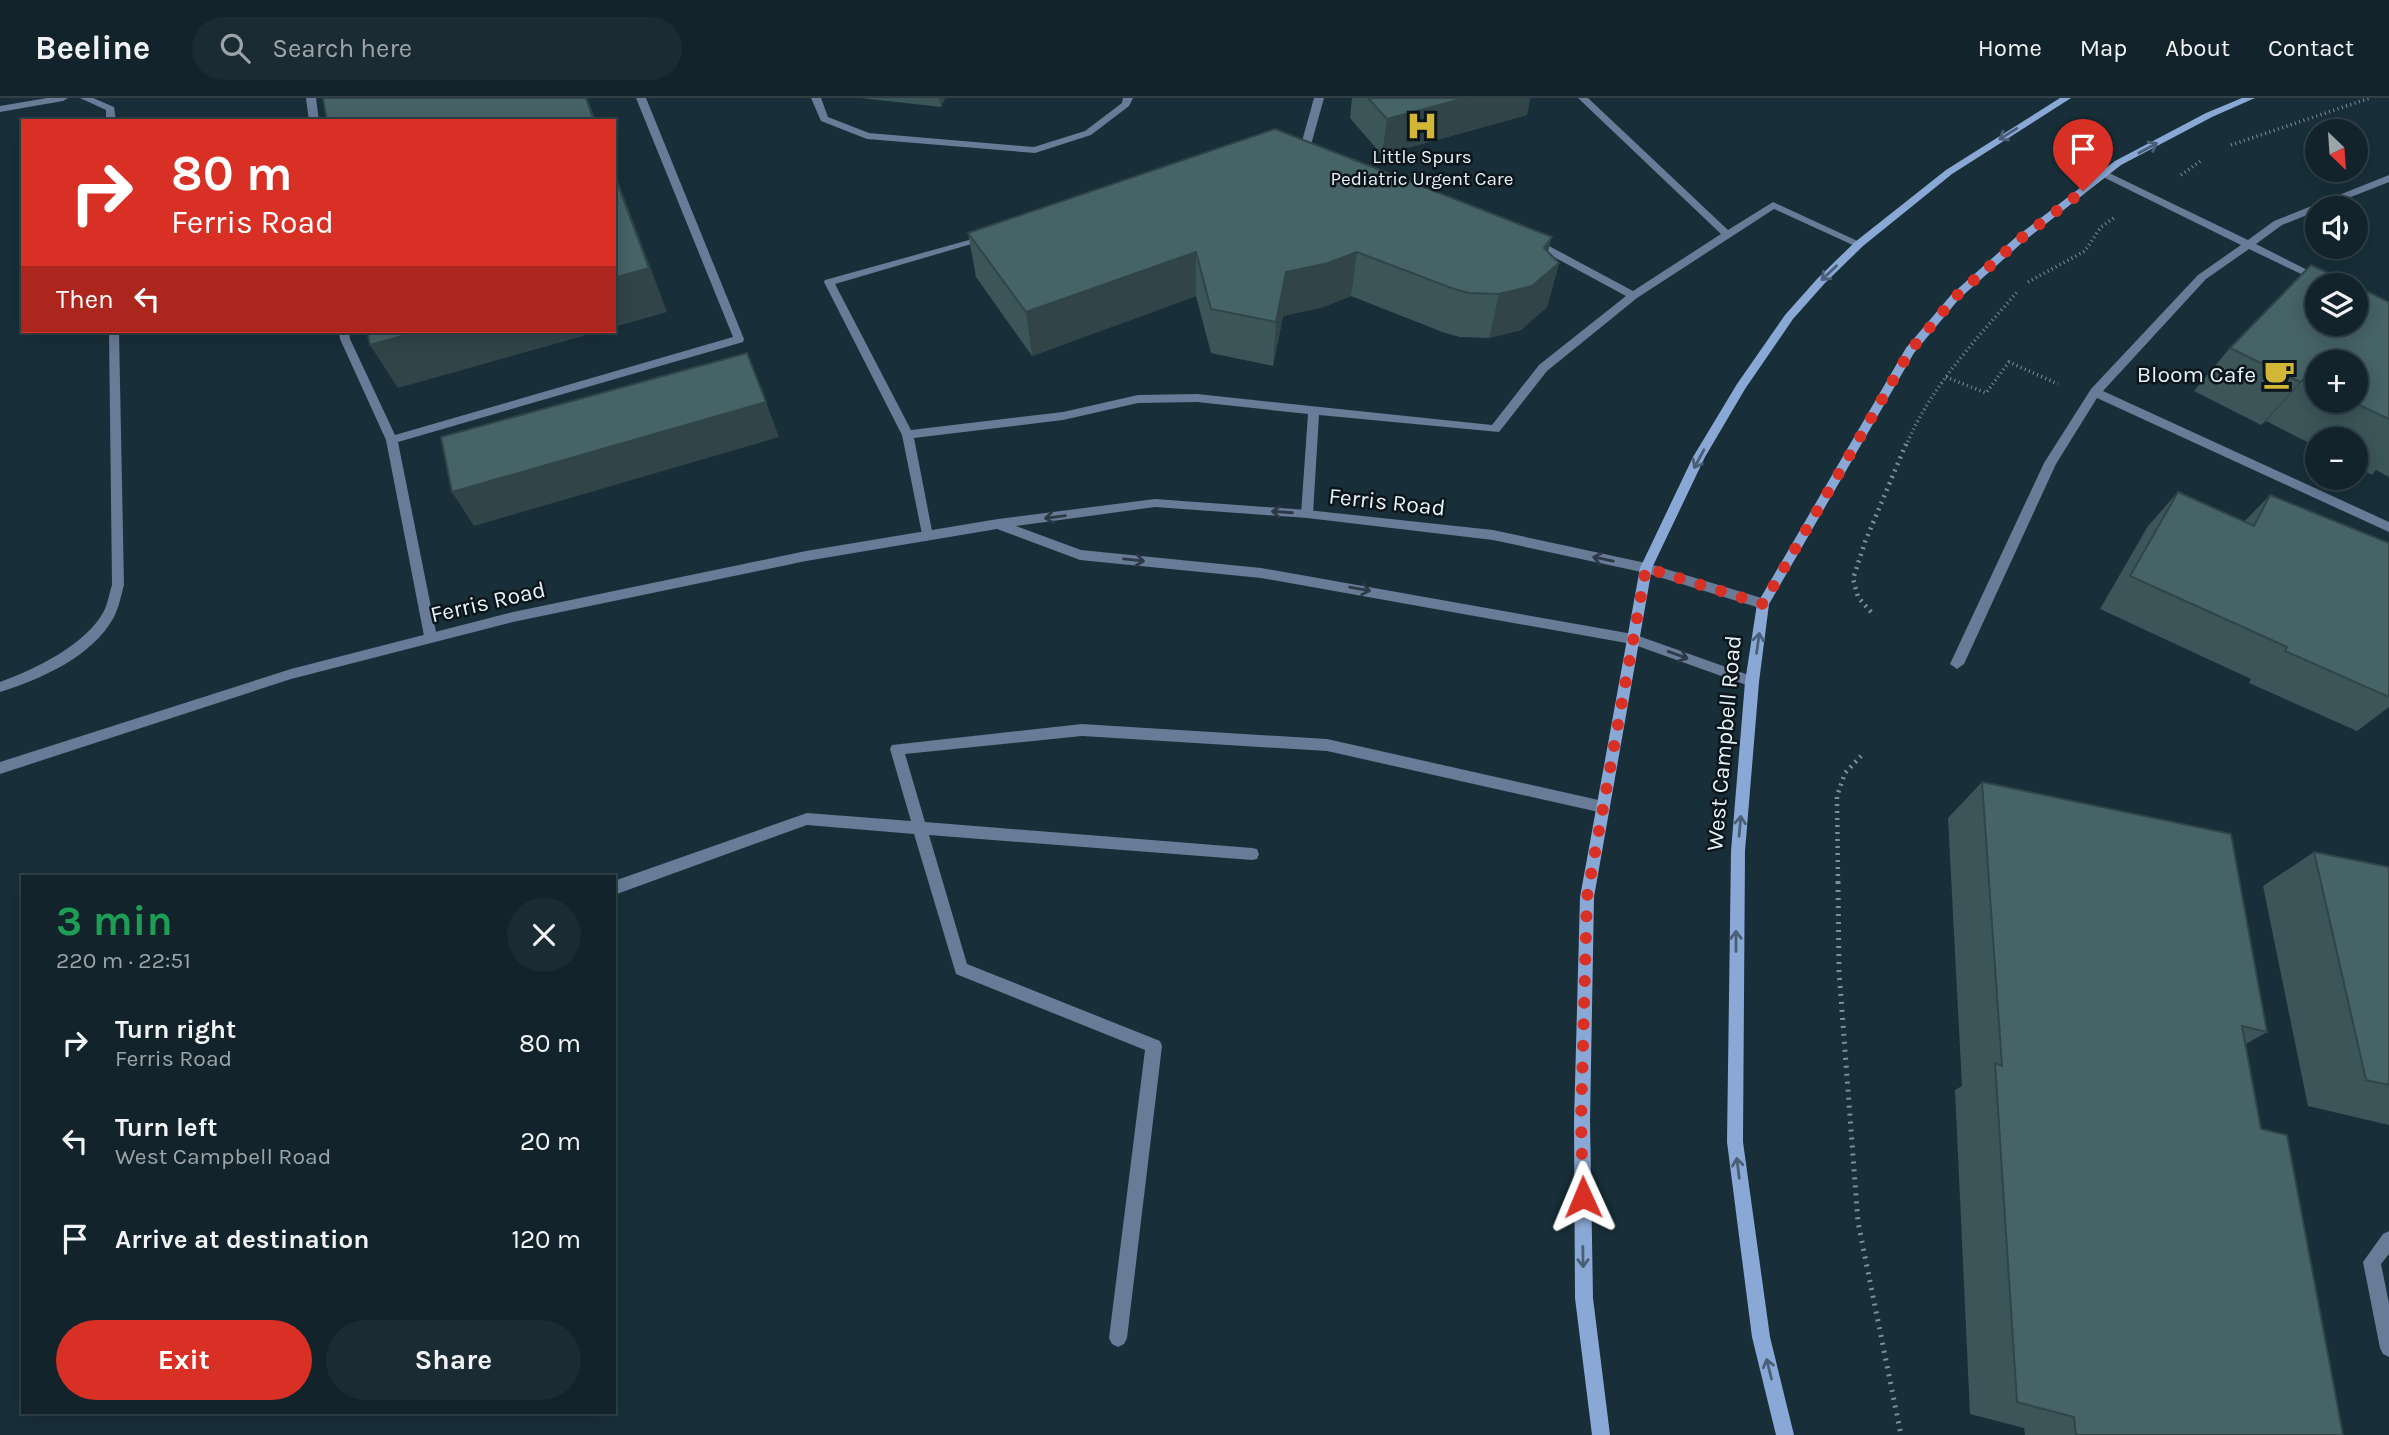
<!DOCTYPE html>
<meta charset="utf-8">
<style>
body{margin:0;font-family:Karla,sans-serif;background:#1b2b33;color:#f1f3f6;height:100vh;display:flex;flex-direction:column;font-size:26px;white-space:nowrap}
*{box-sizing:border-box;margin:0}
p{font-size:23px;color:#9ca4a9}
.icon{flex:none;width:38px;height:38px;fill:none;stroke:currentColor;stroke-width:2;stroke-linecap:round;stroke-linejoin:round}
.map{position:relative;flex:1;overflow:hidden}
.details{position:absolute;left:21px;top:777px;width:595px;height:539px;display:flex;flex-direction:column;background:#12232b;border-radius:0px;box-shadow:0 4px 18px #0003,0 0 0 2px #314047}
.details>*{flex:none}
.hud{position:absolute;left:21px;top:21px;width:595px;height:214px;border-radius:0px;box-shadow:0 4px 18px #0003,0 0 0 2px #314047;background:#d93025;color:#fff;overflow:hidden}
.needle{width:46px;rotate:155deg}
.buttons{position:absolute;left:2305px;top:21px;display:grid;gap:14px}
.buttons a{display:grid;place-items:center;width:63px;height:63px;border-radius:50%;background:#12232b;box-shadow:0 4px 18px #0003,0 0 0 2px #314047;font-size:35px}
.pin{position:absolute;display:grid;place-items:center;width:60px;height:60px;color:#fff;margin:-72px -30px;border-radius:50% 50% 50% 0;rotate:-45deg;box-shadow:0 0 7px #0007}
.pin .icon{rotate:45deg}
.me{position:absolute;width:77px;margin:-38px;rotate:359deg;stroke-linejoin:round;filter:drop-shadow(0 0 5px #0008)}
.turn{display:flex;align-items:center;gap:24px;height:147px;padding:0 35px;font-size:32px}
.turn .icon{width:91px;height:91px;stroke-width:2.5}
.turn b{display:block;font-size:49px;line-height:60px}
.then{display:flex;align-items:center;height:66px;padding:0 35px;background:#0003;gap:14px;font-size:26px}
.round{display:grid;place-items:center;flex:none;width:74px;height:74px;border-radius:37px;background:#1b2b33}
.headline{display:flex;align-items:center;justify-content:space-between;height:119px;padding:0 35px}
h1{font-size:42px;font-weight:700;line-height:52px;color:#1e9e55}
.cta{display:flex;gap:14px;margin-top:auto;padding:14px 35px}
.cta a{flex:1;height:80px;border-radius:42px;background:#d93025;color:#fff;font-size:28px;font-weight:700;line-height:80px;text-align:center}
.cta a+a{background:#1b2b33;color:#f1f3f6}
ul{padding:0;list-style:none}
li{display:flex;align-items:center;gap:21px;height:98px;padding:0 35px}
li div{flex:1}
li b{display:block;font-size:26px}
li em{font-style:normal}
header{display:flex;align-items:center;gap:42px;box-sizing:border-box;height:98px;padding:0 35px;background:#12232b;border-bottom:2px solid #314047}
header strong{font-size:33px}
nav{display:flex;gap:38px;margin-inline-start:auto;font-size:24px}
.search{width:490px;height:63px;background:#1b2b33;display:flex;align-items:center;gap:18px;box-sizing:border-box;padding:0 24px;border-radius:38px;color:#9ca4a9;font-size:26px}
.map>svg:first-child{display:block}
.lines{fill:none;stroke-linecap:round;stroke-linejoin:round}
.path-far2{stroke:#7d8f98;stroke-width:3.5;stroke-dasharray:1 3.5;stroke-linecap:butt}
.path-far1{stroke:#7d8f98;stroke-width:4.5;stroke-dasharray:2 5;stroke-linecap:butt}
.path{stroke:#7d8f98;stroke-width:5;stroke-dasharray:2 6;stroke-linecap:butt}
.lane{fill:#687b97;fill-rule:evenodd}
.street{fill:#687b97;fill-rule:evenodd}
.secondary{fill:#8aa8d5;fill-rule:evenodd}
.wall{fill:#3c5559;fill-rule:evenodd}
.shaded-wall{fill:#314548}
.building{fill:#466367;stroke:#314548;stroke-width:2}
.oneway{stroke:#4b5e78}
.oneway2{stroke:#2c3946}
.route{stroke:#d93025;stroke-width:12;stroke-dasharray:0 21.6}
.labels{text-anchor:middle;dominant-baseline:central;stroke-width:5;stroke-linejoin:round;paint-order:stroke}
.far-poi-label{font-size:19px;fill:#e6f3fa;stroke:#0c151a}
.poi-label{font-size:23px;fill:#e6f3fa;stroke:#0c151a;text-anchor:end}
.street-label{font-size:23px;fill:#e6f3fa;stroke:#0c151a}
</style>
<header>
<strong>Beeline</strong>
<div class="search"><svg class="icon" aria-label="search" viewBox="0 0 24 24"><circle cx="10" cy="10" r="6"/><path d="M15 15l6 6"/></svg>Search here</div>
<nav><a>Home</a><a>Map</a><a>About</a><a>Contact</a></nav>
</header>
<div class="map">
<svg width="2389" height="1337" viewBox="0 0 2389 1337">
<rect width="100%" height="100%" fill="#182f39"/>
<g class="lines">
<!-- path-far2 -->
<g class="path-far2">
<path d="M2231 47 2370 0"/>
<path d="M2181 77 2202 62"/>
<path d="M2028 184 2085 153 2101 129 2115 119"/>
<path d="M1946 279 1986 295 2009 264 2058 286"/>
<path d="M1906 348C1930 289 1976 242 2017 194"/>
</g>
<!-- path-far1 -->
<g class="path-far1">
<path d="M1871 514 1858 499 1853 481 1865 444 1906 346"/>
<path d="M1838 785 1837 698 1845 675 1861 658"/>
</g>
<!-- path -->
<path class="path" d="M1838 784 1839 873 1858 1124 1901 1337"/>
<!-- lane -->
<g class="lane">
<path d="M47 0H68L63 3 0 14V8Z"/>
<path d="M80 0H93L114 9 116 23H106V12Z"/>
<path d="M306 0H316L319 23H309Z"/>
<path d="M636 0H646L744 241 743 244 398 344 437 539 430 544 425 543 386 342 340 241 339 233H349L350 241 395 337 733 239Z"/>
<path d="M811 0H821L828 19 869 35 1034 49 1085 33 1122 5 1123 0H1133L1129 8 1091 37 1035 55 867 41 821 23Z"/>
<path d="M1314 0H1324L1309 54 1304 57 1299 54Z"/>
<path d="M1578 0H1588L1728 132 1773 104 1864 146 1859 149 1855 148 1774 111 1637 200 1547 273 1499 334 1319 317 1313 416 1307 420 1301 416 1308 316 1197 304 1138 305 1063 322 914 340 933 438 927 443 923 441 902 337 824 184 825 182 987 137 992 140 835 186 911 332 1063 314 1138 297 1197 296 1492 327 1539 267 1626 198 1528 145V141H1536L1633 193 1721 136Z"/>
<path d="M2101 74H2107L2248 142 2274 123 2389 77V84L2323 110H2317V113L2282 127 2256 146 2337 187H2324L2249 151 2206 181 2103 293 2389 424V434L2097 300 2056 366 1964 566 1957 571 1950 566 2044 365 2091 291 2198 177 2241 147 2101 78Z"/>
<path d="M109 233H119L124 487C121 498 119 509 114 519 92 559 41 581 0 594V584C34 572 87 546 104 513 108 505 109 496 112 487Z"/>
<path d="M1082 626 1327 641 1603 703 1608 705 1610 709 1608 713 1603 715 1327 653 1082 638 905 656 925 724 1252 750 1257 751 1259 756 1257 761 1252 762 929 737 967 866 1160 943 1162 948 1127 1240 1124 1246 1118 1249 1112 1246 1109 1240 1145 952 956 876 914 736 807 727 614 797V783L807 715 911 723 890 651 892 647Z"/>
<path d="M2389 1133V1156L2381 1166 2389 1205V1259L2383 1256 2380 1250 2363 1164 2383 1136Z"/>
</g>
<!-- street -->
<path class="street" d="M1155 401 1307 412 1493 432 1646 465 1768 502 1769 506 1763 511 1646 475 1493 442 1307 420 1155 409 1016 428 1081 452 1261 470 1633 536 1757 580 1759 584 1752 589 1632 546 1261 480 1080 462 997 431 806 463 513 524 291 581 0 676V664L291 571 513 514 806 453 998 421Z"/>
<!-- secondary -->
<g class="secondary">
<path d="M2060 0H2071L1952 76 1863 148 1825 185 1793 221 1745 291 1705 359 1652 470 1594 799 1590 1023 1593 1200 1610 1337H1592L1575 1200 1574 1023 1580 799 1640 470 1693 359 1737 286 1785 217 1817 181 1855 144 1946 72Z"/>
<path d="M2242 0H2255L2212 19 2121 67 2024 143 1959 201 1914 255 1769 506 1759 584 1745 753 1743 1044 1770 1239 1794 1337H1776L1752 1239 1727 1044 1731 753 1745 584 1757 506 1906 250 1951 197 2016 139 2115 63 2206 15Z"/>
</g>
</g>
<!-- wall -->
<g class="wall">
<path d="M861 0H945L941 9Z"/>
<path d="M1352 0H1530L1527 17 1382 57 1350 20Z"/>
<path d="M968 135 1548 154 1559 165 1547 209 1521 232 1489 240 1460 239 1445 235 1351 198 1323 209 1283 218 1273 268 1211 255 1196 198 1032 258 976 179Z"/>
<path d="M2389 204V379L2376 372 2372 377 2356 369V341H2317V349L2266 323 2261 327 2194 293 2230 250ZM2317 264 2356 303H2317Z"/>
<path d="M2178 394 2244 424 2270 397 2389 445V609L2357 633 2249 585 2251 581 2100 511 2148 428Z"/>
<path d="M1982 684 2267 934 2246 946 2261 1031 2343 1337H2025L2024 1330 1970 1316 1955 992 1962 988 1948 720Z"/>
<path d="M2314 754 2389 769V1027L2308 1008 2263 788Z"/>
</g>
<!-- shaded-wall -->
<g class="shaded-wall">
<path d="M586 0H587L596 23H594Z"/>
<path d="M939 0H945L941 9Z"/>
<path d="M1465 0H1530L1527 17 1382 57 1387 21Z"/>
<path d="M614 72 667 214 614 229Z"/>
<path d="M1552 139 1541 180 1559 165 1547 209 1521 232 1489 240 1499 196Z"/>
<path d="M1196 154V198L1032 258 1026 214Z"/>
<path d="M1357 154 1351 198 1323 209 1283 218 1273 268 1276 224 1286 174Z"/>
<path d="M420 233H601L398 290 370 247Z"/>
<path d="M2305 280 2266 323 2261 327 2300 284Z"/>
<path d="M766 304 779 339 474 428 452 394Z"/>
</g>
<!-- building -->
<g class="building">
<path d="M323 0H586L594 23H327Z"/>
<path d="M1368 0H1465L1387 21Z"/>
<path d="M1275 31 1552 139 1544 150 1559 165 1532 188 1499 196 1469 195 1454 191 1357 154 1328 165 1286 174 1276 224 1211 211 1196 154 1026 214 968 135Z"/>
<path d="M614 76 649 170 614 180Z"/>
<path d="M2311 167 2354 187H2317V226H2356V188L2389 204V321L2351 303H2356V264H2317V286L2305 280 2300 284 2230 250Z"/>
<path d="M367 233H420L370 247Z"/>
<path d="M747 255 766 304 452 394 441 339Z"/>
<path d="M2178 394 2254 428 2270 397 2389 445V599L2285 553 2287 549 2130 478Z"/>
<path d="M1982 684 2231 736 2267 934 2242 928 2261 1031 2287 1037 2343 1337H2076L2074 1319 2017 1304 1995 965 2002 968Z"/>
<path d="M2314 754 2389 769V987L2366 982Z"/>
</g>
<!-- one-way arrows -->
<defs><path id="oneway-shaft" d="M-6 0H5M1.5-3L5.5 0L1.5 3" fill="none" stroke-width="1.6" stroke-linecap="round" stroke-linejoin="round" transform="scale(1.75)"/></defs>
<g class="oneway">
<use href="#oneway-shaft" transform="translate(2008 36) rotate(148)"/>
<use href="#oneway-shaft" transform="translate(2148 50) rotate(-28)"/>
<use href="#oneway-shaft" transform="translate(1829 175) rotate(136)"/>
<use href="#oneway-shaft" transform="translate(1699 361) rotate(118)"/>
<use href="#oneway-shaft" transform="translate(1758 545) rotate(-82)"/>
<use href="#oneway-shaft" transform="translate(1740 728) rotate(-85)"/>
<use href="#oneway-shaft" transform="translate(1736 843) rotate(-90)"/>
<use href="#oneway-shaft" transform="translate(1738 1070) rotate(-97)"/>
<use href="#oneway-shaft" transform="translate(1583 1159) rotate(89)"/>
<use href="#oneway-shaft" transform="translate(1769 1271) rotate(-104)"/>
</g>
<g class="oneway2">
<use href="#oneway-shaft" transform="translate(1282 414) rotate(-176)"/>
<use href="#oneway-shaft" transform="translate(1055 419) rotate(172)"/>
<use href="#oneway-shaft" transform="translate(1603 461) rotate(-168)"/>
<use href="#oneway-shaft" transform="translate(1134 462) rotate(6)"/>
<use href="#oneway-shaft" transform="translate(1360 491) rotate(10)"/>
<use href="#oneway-shaft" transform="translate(1678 557) rotate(20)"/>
</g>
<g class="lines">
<!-- route -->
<path class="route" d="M1583 1099 1581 1023 1587 799 1646 470 1763 506 1910 253 1955 199 2020 141 2083 93"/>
</g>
<!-- icons -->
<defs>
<symbol id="hospital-bare" viewBox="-9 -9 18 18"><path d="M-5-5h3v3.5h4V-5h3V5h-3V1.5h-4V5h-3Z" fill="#d2b736" stroke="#0c151a" stroke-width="2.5" paint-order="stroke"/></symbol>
<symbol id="cafe-bare" viewBox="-9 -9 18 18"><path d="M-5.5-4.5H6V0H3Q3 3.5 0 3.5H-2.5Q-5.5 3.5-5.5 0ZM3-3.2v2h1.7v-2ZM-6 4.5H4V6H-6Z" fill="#d2b736" stroke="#0c151a" stroke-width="2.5" paint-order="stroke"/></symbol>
</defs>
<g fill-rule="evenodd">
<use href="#hospital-bare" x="1400" y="6" width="44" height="44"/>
<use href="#cafe-bare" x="2257" y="254" width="44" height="44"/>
</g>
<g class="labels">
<!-- far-poi labels -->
<g class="far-poi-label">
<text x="1422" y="59">Little Spurs<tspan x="1422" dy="22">Pediatric Urgent Care</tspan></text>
</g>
<!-- poi labels -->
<g class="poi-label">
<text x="2256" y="276">Bloom Cafe</text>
</g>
<!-- street labels -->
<g class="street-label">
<text transform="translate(1387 404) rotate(6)">Ferris Road</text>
<text transform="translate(488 504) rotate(-13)">Ferris Road</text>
<text transform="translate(1724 645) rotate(-85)">West Campbell Road</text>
</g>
</g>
</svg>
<div class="buttons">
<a><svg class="needle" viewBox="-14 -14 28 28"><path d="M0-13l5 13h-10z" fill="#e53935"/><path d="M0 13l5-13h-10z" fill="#9ca4a9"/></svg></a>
<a><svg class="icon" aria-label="sound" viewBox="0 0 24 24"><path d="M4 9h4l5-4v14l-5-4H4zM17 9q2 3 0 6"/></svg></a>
<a><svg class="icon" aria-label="layers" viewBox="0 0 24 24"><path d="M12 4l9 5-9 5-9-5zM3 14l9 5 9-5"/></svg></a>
<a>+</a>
<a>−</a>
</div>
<div class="pin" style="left:2083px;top:93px;background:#d93025"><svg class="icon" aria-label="arrive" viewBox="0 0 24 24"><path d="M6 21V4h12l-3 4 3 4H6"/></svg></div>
<svg class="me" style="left:1583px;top:1099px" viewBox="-20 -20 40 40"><path d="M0-17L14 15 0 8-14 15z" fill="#d93025" stroke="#fff" stroke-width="4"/></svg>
<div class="hud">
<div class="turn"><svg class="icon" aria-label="right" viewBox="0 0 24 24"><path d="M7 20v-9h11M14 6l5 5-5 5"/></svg><div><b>80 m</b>Ferris Road</div></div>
<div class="then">Then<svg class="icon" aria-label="left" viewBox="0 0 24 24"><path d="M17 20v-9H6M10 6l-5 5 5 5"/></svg></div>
</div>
<section class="details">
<div class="headline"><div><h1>3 min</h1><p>220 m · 22:51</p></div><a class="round"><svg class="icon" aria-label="close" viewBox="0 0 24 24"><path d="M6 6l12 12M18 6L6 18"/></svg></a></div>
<ul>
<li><svg class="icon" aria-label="right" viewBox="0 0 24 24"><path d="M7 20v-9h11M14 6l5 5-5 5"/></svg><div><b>Turn right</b><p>Ferris Road</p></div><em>80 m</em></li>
<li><svg class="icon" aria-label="left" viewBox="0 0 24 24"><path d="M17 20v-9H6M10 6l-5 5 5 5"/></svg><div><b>Turn left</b><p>West Campbell Road</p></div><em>20 m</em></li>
<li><svg class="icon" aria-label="arrive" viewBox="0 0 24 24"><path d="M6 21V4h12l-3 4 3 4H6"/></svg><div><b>Arrive at destination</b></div><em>120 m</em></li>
</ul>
<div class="cta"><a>Exit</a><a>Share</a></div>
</section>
</div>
